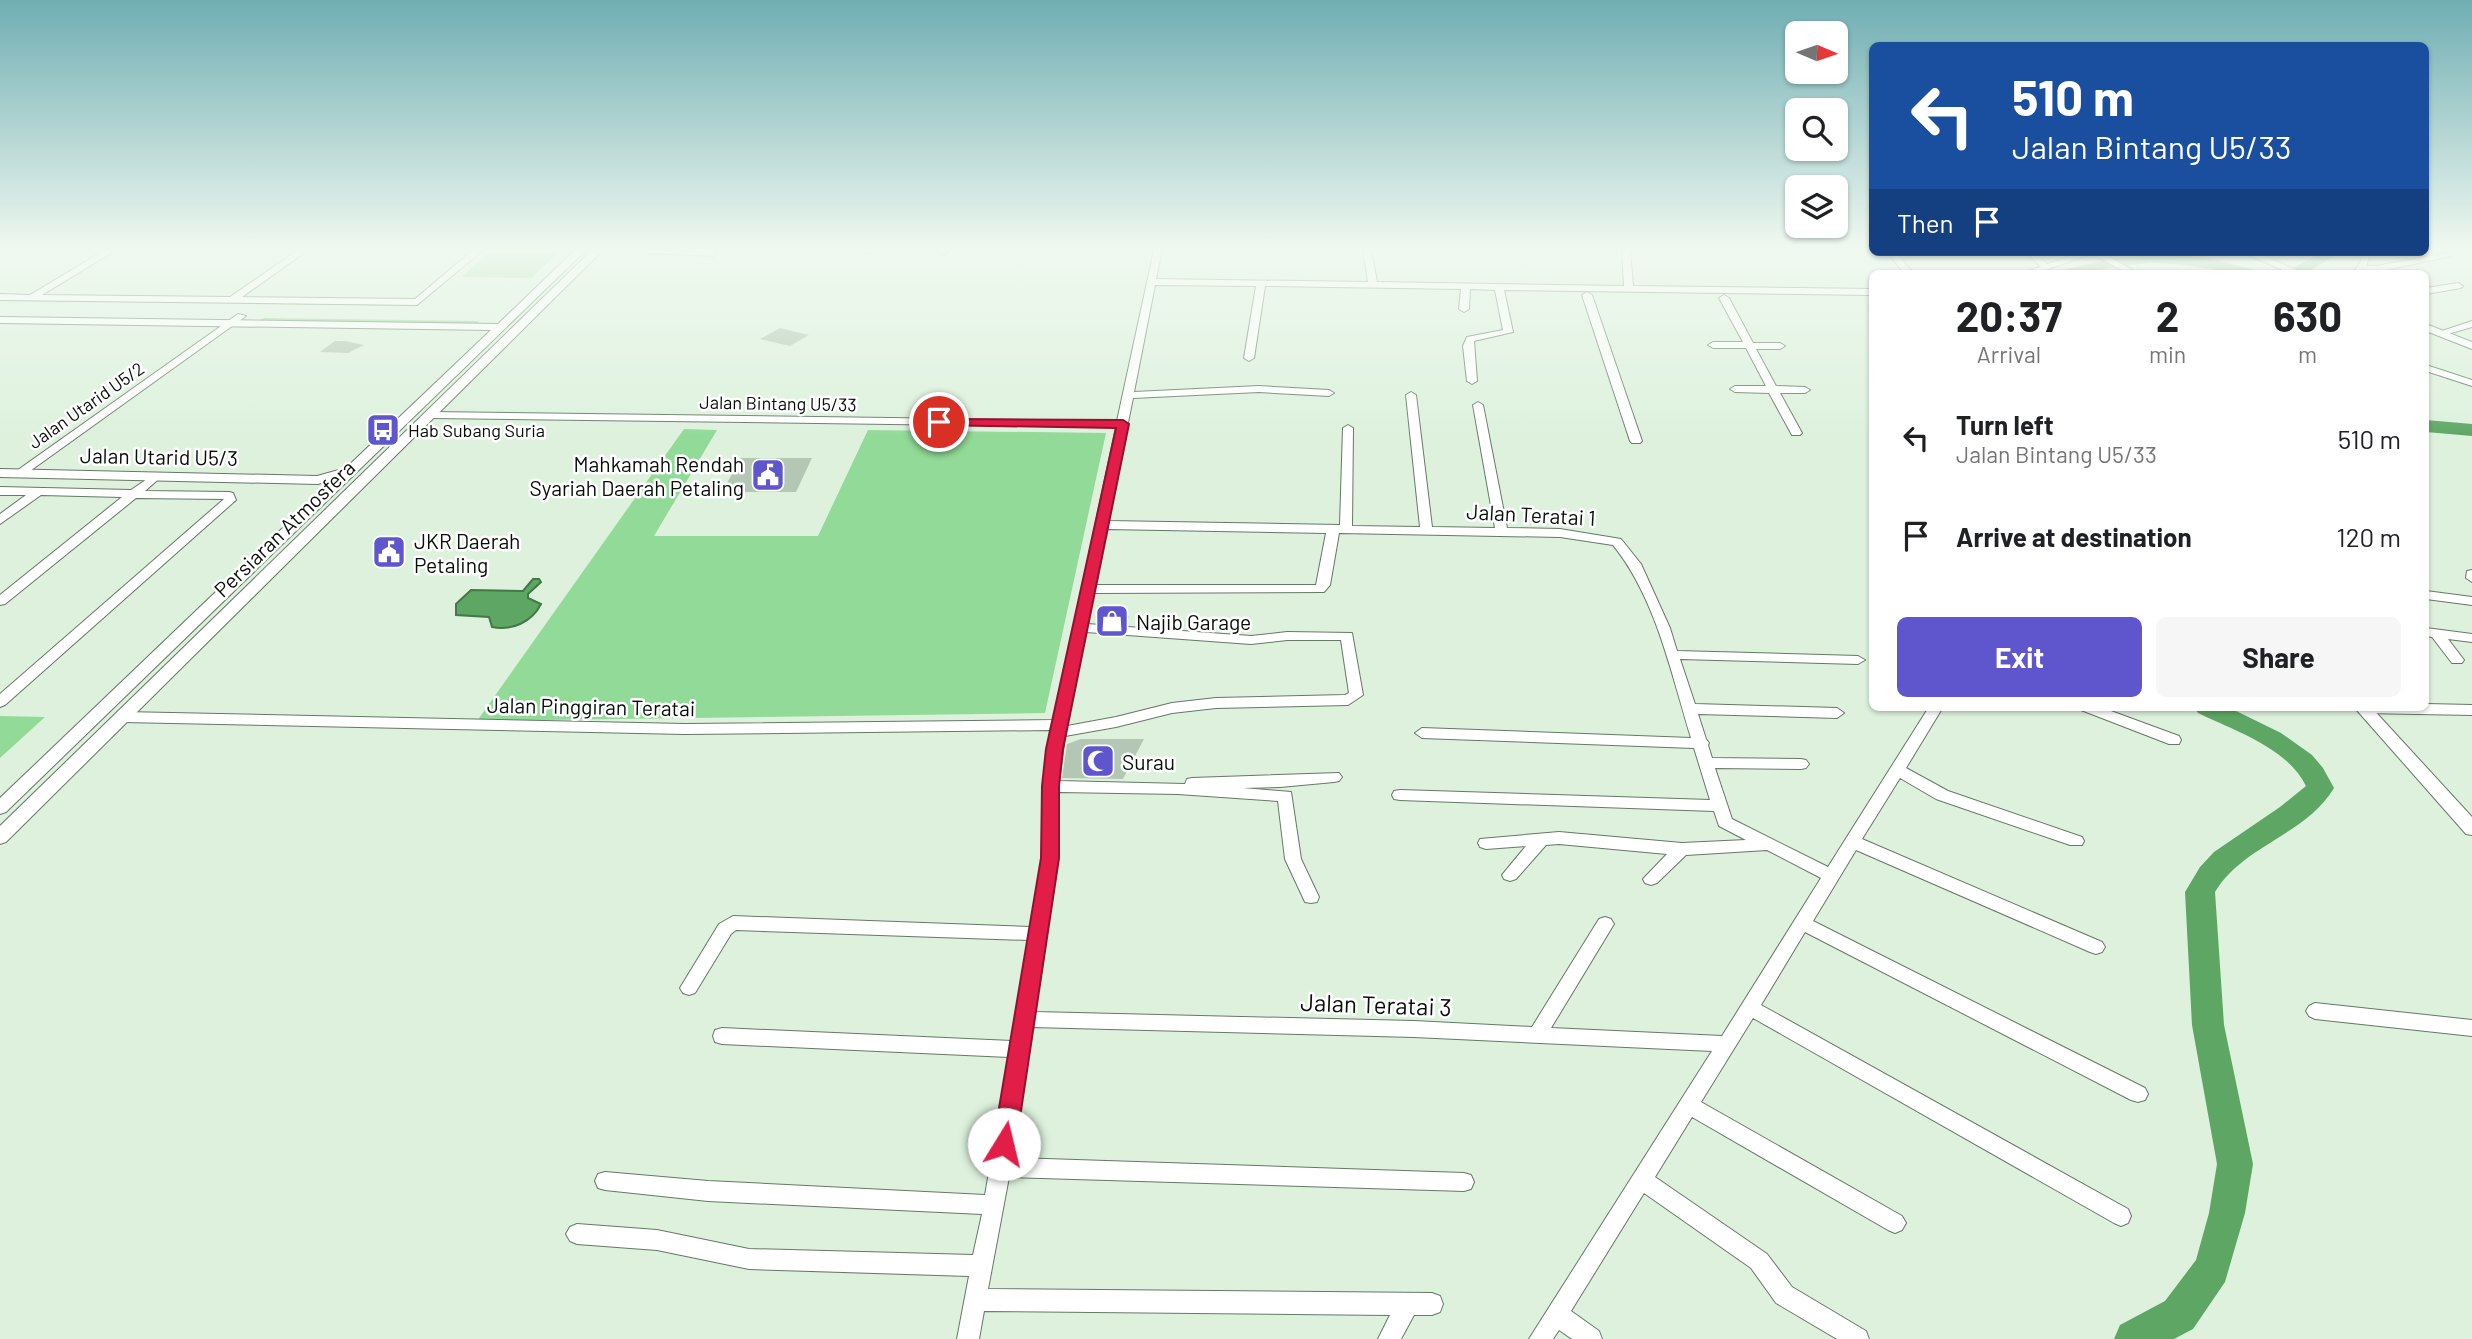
<!DOCTYPE html>
<style>
body{margin:0;font-family:Barlow,sans-serif;background:#f6f6f6;color:#202124;height:100vh;display:flex;flex-direction:column;font-size:26px;white-space:nowrap}
*{box-sizing:border-box;margin:0}
p{font-size:23px;color:#757577}
.icon{flex:none;width:38px;height:38px;fill:none;stroke:currentColor;stroke-width:2;stroke-linecap:round;stroke-linejoin:round}
.map{position:relative;flex:1;overflow:hidden}
.details{position:absolute;left:1869px;top:270px;width:560px;height:441px;display:flex;flex-direction:column;background:#fff;border-radius:10px;box-shadow:0 2px 5px #0004}
.details>*{flex:none}
.guide{position:absolute;left:1869px;top:42px;width:560px;height:214px;border-radius:10px;box-shadow:0 2px 5px #0004;background:#1a4fa0;color:#fff;overflow:hidden}
.needle{width:46px;rotate:92deg}
.controls{position:absolute;left:1785px;top:21px;display:grid;gap:14px}
.controls a{display:grid;place-items:center;width:63px;height:63px;border-radius:10px;background:#fff;box-shadow:0 2px 5px #0004;font-size:35px}
.pin{position:absolute;display:grid;place-items:center;width:60px;height:60px;color:#fff;margin:-30px;border:4px solid #fff;border-radius:50%;box-shadow:0 2px 7px #0007}
.me{position:absolute;width:77px;margin:-38px;rotate:9deg;stroke-linejoin:round;filter:drop-shadow(0 0 5px #0008)}
.turn{display:flex;align-items:center;gap:24px;height:147px;padding:0 28px;font-size:32px}
.turn .icon{width:91px;height:91px;stroke-width:2.5}
.turn b{display:block;font-size:49px;line-height:60px}
.then{display:flex;align-items:center;height:66px;padding:0 28px;background:#0003;gap:14px;font-size:26px}
.eta{display:flex;justify-content:space-evenly;align-items:center;height:119px;text-align:center}
.eta b{font-size:42px;font-weight:700;line-height:49px}
.button{display:flex;gap:14px;margin-top:auto;padding:14px 28px}
.button a{flex:1;height:80px;border-radius:10px;background:#5f56ce;color:#fff;font-size:28px;font-weight:700;line-height:80px;text-align:center}
.button a+a{background:#f6f6f6;color:#202124}
ul{padding:0;list-style:none}
li{display:flex;align-items:center;gap:21px;height:98px;padding:0 28px}
li div{flex:1}
li b{display:block;font-size:26px}
li em{font-style:normal}
.map>svg:first-child{display:block}
.green{fill:#92da97}
.water{fill:#5da664;stroke:#437848;stroke-width:2}
.lines{fill:none;stroke-linecap:round;stroke-linejoin:round}
.river{fill:#5da664;fill-rule:evenodd}
.building{fill:#b3c7b4}
.minor-casing{stroke:#667866;stroke-width:2}
.tertiary-casing{stroke:#667866;stroke-width:2}
.minor{fill:#fff;fill-rule:evenodd}
.tertiary{fill:#fff;fill-rule:evenodd}
.route{fill:#e11d48;stroke:#92132f;stroke-width:2}
.labels{text-anchor:middle;dominant-baseline:central;stroke-width:5;stroke-linejoin:round;paint-order:stroke}
.far-street-label{font-size:18px;fill:#070e07;stroke:#fff}
.far-poi-label{font-size:18px;fill:#070e07;stroke:#fff;text-anchor:start}
.street-label{font-size:21px;fill:#070e07;stroke:#fff}
.poi-label{font-size:21px;fill:#070e07;stroke:#fff;text-anchor:start}
.near-street-label{font-size:24px;fill:#070e07;stroke:#fff}
</style>
<div class="map">
<svg width="2472" height="1339" viewBox="0 0 2472 1339">
<rect width="100%" height="100%" fill="#ddf1dd"/>
<!-- green -->
<g class="green">
<path d="M492 250H561L531 278 461 277Z"/>
<path d="M264 318 478 321 479 322 474 325 259 320Z"/>
<path d="M684 429 717 430 654 536H818L868 430 1106 433 1045 713 477 721Z"/>
<path d="M0 716 45 717 0 758Z"/>
</g>
<!-- water -->
<path class="water" d="M533 579H539L541 582 528 594V598L541 604C532 622 512 631 492 627L489 617 456 615V604L471 590 523 591Z"/>
<g class="lines">
<!-- river -->
<g class="river">
<path d="M2322 252H2342L2305 273H2285Z"/>
<path d="M2173 254 2212 259 2255 270 2257 273C2222 273 2189 263 2154 263 2122 264 2092 273 2061 273L2063 270 2114 258Z"/>
<path d="M2426 420 2472 424V436L2426 432Z"/>
<path d="M2194 707H2228L2281 733 2312 755 2323 768 2334 788C2306 835 2243 845 2215 892L2224 1025 2253 1164 2245 1213 2225 1282 2193 1329 2174 1339H2114L2120 1325 2165 1301 2196 1260 2209 1213 2217 1164 2192 1025 2185 892 2200 867 2214 852 2280 807 2306 786C2288 748 2233 730 2198 713Z"/>
</g>
</g>
<!-- building -->
<g class="building">
<path d="M780 328 809 335 790 346 760 339Z"/>
<path d="M335 341H345L364 345 348 353 320 352Z"/>
<path d="M741 458H812L796 492H722Z"/>
<path d="M1097 614 1129 616 1127 624 1096 622Z"/>
<path d="M1081 739H1144L1123 779 1062 778 1067 744Z"/>
</g>
<g class="lines">
<defs>
<g id="minor">
<path d="M105 250H116L42 295 230 297 298 250H308L242 297 415 299 473 250H483L417 305 0 300V294L30 295Z"/>
<path d="M645 250H719L713 256 649 253Z"/>
<path d="M864 250H872V251L868 254Z"/>
<path d="M940 250H949L944 255 941 254Z"/>
<path d="M1154 250H1162L1156 279 1368 282 1363 250H1371L1377 282 1624 286 1622 250H1630L1633 286 1872 289V295L1504 290 1513 332 1474 341 1477 381 1472 384 1467 381 1463 346 1467 337 1503 330 1495 290 1470 289 1469 309 1464 312 1459 309 1461 289 1265 286 1254 358 1249 361 1244 358 1256 286 1155 285 1134 392 1259 386 1329 390 1334 393 1329 396 1259 392 1133 398 1108 521 1340 525 1343 428 1348 425 1353 428 1352 526 1420 527 1406 395 1411 392 1416 395 1432 527 1495 528 1473 405 1478 402 1483 405 1507 528 1560 529 1621 539 1641 564 1670 628 1677 651 1858 656 1865 660 1858 664 1680 659 1695 704 1837 708 1844 713 1837 718 1698 714 1706 739 1709 743 1708 745 1712 758 1801 759 1806 760 1809 764 1806 768 1801 769 1715 768 1732 819 1828 867 1929 707H1943L1906 768 1948 791 2082 837 2084 841 2082 845H2070L1936 799 1900 778 1862 839 2102 942 2105 947 2102 952 2096 954 2090 952 1856 850 1813 921 2145 1088 2148 1094 2145 1100 2138 1102 2131 1100 1805 932 1761 1005 2128 1209 2131 1216 2128 1223 2121 1226 2114 1223 1753 1018 1701 1102 1902 1216 1906 1223 1902 1230 1895 1233 1888 1230 1692 1117 1655 1177 1767 1254 1792 1287 1866 1331 1869 1339H1837L1776 1303 1751 1268 1644 1193 1571 1311 1599 1331 1602 1339H1572L1559 1330 1553 1339H1529L1712 1051 1414 1037 1032 1027 1013 1158 1464 1173 1471 1175 1474 1182 1471 1189 1464 1191 1009 1177 988 1289 1432 1293 1440 1296 1443 1304 1440 1312 1432 1315H1414L1401 1339H1378L1390 1315 984 1311 979 1339H957L969 1276 749 1269 657 1250 577 1244 570 1241 566 1234 570 1227 577 1224 657 1230 749 1249 973 1255 982 1214 708 1201 605 1190 598 1188 595 1181 598 1174 605 1172 708 1181 985 1195 1009 1057 722 1044 715 1042 713 1036 715 1030 722 1028 1012 1041 1028 940 736 930 731 934 695 993 689 995 683 993 680 988 719 924 733 916 1030 927 1042 857 1043 786 1052 730 685 734 123 722 116 717 123 712 685 724 1054 720 1116 427 432 418 427 415 432 412 1117 421ZM1107 529 1326 533 1316 585H1095ZM1339 533 1560 537 1613 545C1656 598 1671 673 1691 738L1422 728 1415 733 1422 738 1694 748 1710 800 1400 790 1394 791 1392 795 1394 799 1400 800 1714 811 1719 826 1746 840 1682 843 1559 832 1480 839 1478 843 1480 847 1486 849 1526 846 1502 875 1504 879 1510 881 1516 879 1546 845 1559 844 1667 854 1643 879 1645 883 1651 885 1657 883 1686 855 1767 850 1821 878 1722 1036 1551 1028 1614 924 1611 919 1605 917 1599 919 1532 1027 1414 1021 1035 1012 1058 857 1059 792 1178 794 1278 801 1285 859 1305 902 1311 903 1317 902 1319 897 1301 859 1291 792 1243 788 1280 787 1334 782 1339 781 1342 777 1339 773 1192 778 1187 779 1185 784 1059 781 1065 736 1116 727 1172 713 1216 708 1348 705 1363 695 1352 633 1287 632 1251 636 1087 624 1094 593 1324 592 1330 585ZM1086 632 1251 644 1287 640H1341L1349 693 1345 695 1216 698 1172 703 1116 717 1067 726Z"/>
<path d="M1887 252H1896L1913 273H1904Z"/>
<path d="M2026 252H2035L2049 266 2042 268Z"/>
<path d="M2089 252H2100L2138 273H2127Z"/>
<path d="M2363 252H2371L2366 266H2376L2447 253 2451 256 2376 272 2353 273 2361 261Z"/>
<path d="M2458 283 2463 286 2461 288 2426 294V288Z"/>
<path d="M1587 292 1592 295 1642 441 1640 443H1632L1630 441 1582 295Z"/>
<path d="M1724 295 1729 298 1753 343H1780L1785 346 1780 349H1756L1776 386 1805 387 1810 390 1805 393H1780L1802 433 1800 435H1792L1769 393 1735 392 1730 389 1735 386H1766L1746 348H1713L1708 345 1713 342H1743L1719 298Z"/>
<path d="M238 314 246 316 23 476H15V472Z"/>
<path d="M2472 321V327L2441 336 2436 333Z"/>
<path d="M2426 365 2472 380V386L2426 371Z"/>
<path d="M156 473 162 476 145 491 229 492 233 493 236 500 5 705 0 707V694L224 499 136 498 5 604 0 605V595L122 497 41 495 0 524V514L26 495H0V487L131 490Z"/>
<path d="M2472 570V582L2466 578 2467 571Z"/>
<path d="M2426 591 2472 597V605L2426 599Z"/>
<path d="M2426 628 2472 634V642L2448 639 2464 660 2462 663H2452L2432 637 2426 636Z"/>
<path d="M2426 704 2472 705V715L2363 713 2356 708 2426 707Z"/>
<path d="M2079 707H2100L2179 736 2181 740 2179 744H2169L2081 710Z"/>
<path d="M2315 1003 2472 1020V1036L2315 1019 2309 1016 2306 1011 2309 1006Z"/>
</g>
<g id="tertiary">
<path d="M575 250H586L6 812 0 814V798L334 479 318 484 0 477V469L317 476 346 468 491 330 0 323V317L498 324Z"/>
<path d="M592 250H603L6 842 0 844V826Z"/>
<path d="M2082 252H2097L2037 273H2022Z"/>
<path d="M2242 252H2256L2303 273H2289Z"/>
<path d="M2426 324 2472 342V349L2426 331Z"/>
<path d="M2354 707H2371L2472 817V835L2466 834Z"/>
</g>
</defs>
<!-- minor casing -->
<use href="#minor" class="minor-casing"/>
<!-- tertiary casing -->
<use href="#tertiary" class="tertiary-casing"/>
<!-- minor -->
<use href="#minor" class="minor"/>
<!-- tertiary -->
<use href="#tertiary" class="tertiary"/>
</g>
<!-- sky -->
<linearGradient id="sky" x2="0" y2="1"><stop stop-color="#70aeb3"/><stop offset="0.57" stop-color="#f0f9f0"/><stop offset="1" stop-color="#f0f9f0" stop-opacity="0"/></linearGradient>
<rect width="2472" height="438" fill="url(#sky)"/>
<!-- route -->
<path class="route" d="M939 419 1123 420 1129 424 1063 749 1059 786V858L1016 1144 1013 1151 1004 1154 996 1151 993 1144 1041 858 1042 786 1046 749 1116 428 934 425 932 422Z"/>
<!-- icons -->
<defs>
<symbol id="bus-square" viewBox="-11 -11 22 22"><rect x="-9" y="-9" width="18" height="18" rx="4" fill="#5f56ce" stroke="#fff"/><path d="M-5-6H5V4H4V6H2V4H-2V6H-4V4H-5ZM-3.5-4V0h7V-4ZM-3.5 1.2v1.5H-2V1.2ZM2 1.2v1.5H3.5V1.2Z" fill="#fff"/></symbol>
<symbol id="civic-square" viewBox="-11 -11 22 22"><rect x="-9" y="-9" width="18" height="18" rx="4" fill="#5f56ce" stroke="#fff"/><path d="M-.6-6.5H3V-4.5H.6V-3L4-1V1h2V6H-6V1h2V-1L-.6-3ZM-1.2 2.5V6h2.4V2.5Z" fill="#fff"/></symbol>
<symbol id="shop-square" viewBox="-11 -11 22 22"><rect x="-9" y="-9" width="18" height="18" rx="4" fill="#5f56ce" stroke="#fff"/><path d="M-5-2.5h2.3a2.7 3.5 0 0 1 5.4 0H5L5.5 6h-11ZM-1.5-2.5h3a1.5 2.3 0 0 0-3 0Z" fill="#fff"/></symbol>
<symbol id="mosque-square" viewBox="-11 -11 22 22"><rect x="-9" y="-9" width="18" height="18" rx="4" fill="#5f56ce" stroke="#fff"/><path d="M3.5-4.9A6 6 0 1 0 3.5 4.9A5 5 0 1 1 3.5-4.9Z" fill="#fff"/></symbol>
</defs>
<g fill-rule="evenodd">
<use href="#bus-square" x="364" y="411" width="38" height="38"/>
<use href="#civic-square" x="749" y="456" width="38" height="38"/>
<use href="#civic-square" x="370" y="533" width="38" height="38"/>
<use href="#shop-square" x="1093" y="602" width="38" height="38"/>
<use href="#mosque-square" x="1079" y="742" width="38" height="38"/>
</g>
<g class="labels">
<!-- far-street labels -->
<g class="far-street-label">
<text transform="translate(778 403) rotate(1)">Jalan Bintang U5/33</text>
<text transform="translate(86 405) rotate(-35)">Jalan Utarid U5/2</text>
</g>
<!-- far-poi labels -->
<g class="far-poi-label">
<text x="408" y="430">Hab Subang Suria</text>
</g>
<!-- street labels -->
<g class="street-label">
<text transform="translate(159 456) rotate(1)">Jalan Utarid U5/3</text>
<text transform="translate(1531 514) rotate(3)">Jalan Teratai 1</text>
<text transform="translate(284 528) rotate(-44)">Persiaran Atmosfera</text>
<text transform="translate(591 706) rotate(1)">Jalan Pinggiran Teratai</text>
</g>
<!-- poi labels -->
<g class="poi-label">
<text x="744" y="463" text-anchor="end">Mahkamah Rendah<tspan x="744" dy="24">Syariah Daerah Petaling</tspan></text>
<text x="414" y="540">JKR Daerah<tspan x="414" dy="24">Petaling</tspan></text>
<text x="1136" y="621">Najib Garage</text>
<text x="1122" y="761">Surau</text>
</g>
<!-- near-street labels -->
<g class="near-street-label">
<text transform="translate(1376 1004) rotate(2)">Jalan Teratai 3</text>
</g>
</g>
</svg>
<div class="controls">
<a><svg class="needle" viewBox="-14 -14 28 28"><path d="M0-13l5 13h-10z" fill="#e53935"/><path d="M0 13l5-13h-10z" fill="#757577"/></svg></a>
<a><svg class="icon" aria-label="search" viewBox="0 0 24 24"><circle cx="10" cy="10" r="6"/><path d="M15 15l6 6"/></svg></a>
<a><svg class="icon" aria-label="layers" viewBox="0 0 24 24"><path d="M12 4l9 5-9 5-9-5zM3 14l9 5 9-5"/></svg></a>
</div>
<div class="pin" style="left:939px;top:422px;background:#d93025"><svg class="icon" aria-label="arrive" viewBox="0 0 24 24"><path d="M6 21V4h12l-3 4 3 4H6"/></svg></div>
<svg class="me" style="left:1004px;top:1144px" viewBox="-20 -20 40 40"><circle r="19" fill="#fff"/><path d="M0-13L10 11 0 6-10 11z" fill="#e11d48"/></svg>
<div class="guide">
<div class="turn"><svg class="icon" aria-label="left" viewBox="0 0 24 24"><path d="M17 20v-9H6M10 6l-5 5 5 5"/></svg><div><b>510 m</b>Jalan Bintang U5/33</div></div>
<div class="then">Then<svg class="icon" aria-label="arrive" viewBox="0 0 24 24"><path d="M6 21V4h12l-3 4 3 4H6"/></svg></div>
</div>
<section class="details">
<div class="eta">
<div><b>20:37</b><p>Arrival</p></div>
<div><b>2</b><p>min</p></div>
<div><b>630</b><p>m</p></div>
</div>
<ul>
<li><svg class="icon" aria-label="left" viewBox="0 0 24 24"><path d="M17 20v-9H6M10 6l-5 5 5 5"/></svg><div><b>Turn left</b><p>Jalan Bintang U5/33</p></div><em>510 m</em></li>
<li><svg class="icon" aria-label="arrive" viewBox="0 0 24 24"><path d="M6 21V4h12l-3 4 3 4H6"/></svg><div><b>Arrive at destination</b></div><em>120 m</em></li>
</ul>
<div class="button"><a>Exit</a><a>Share</a></div>
</section>
</div>
